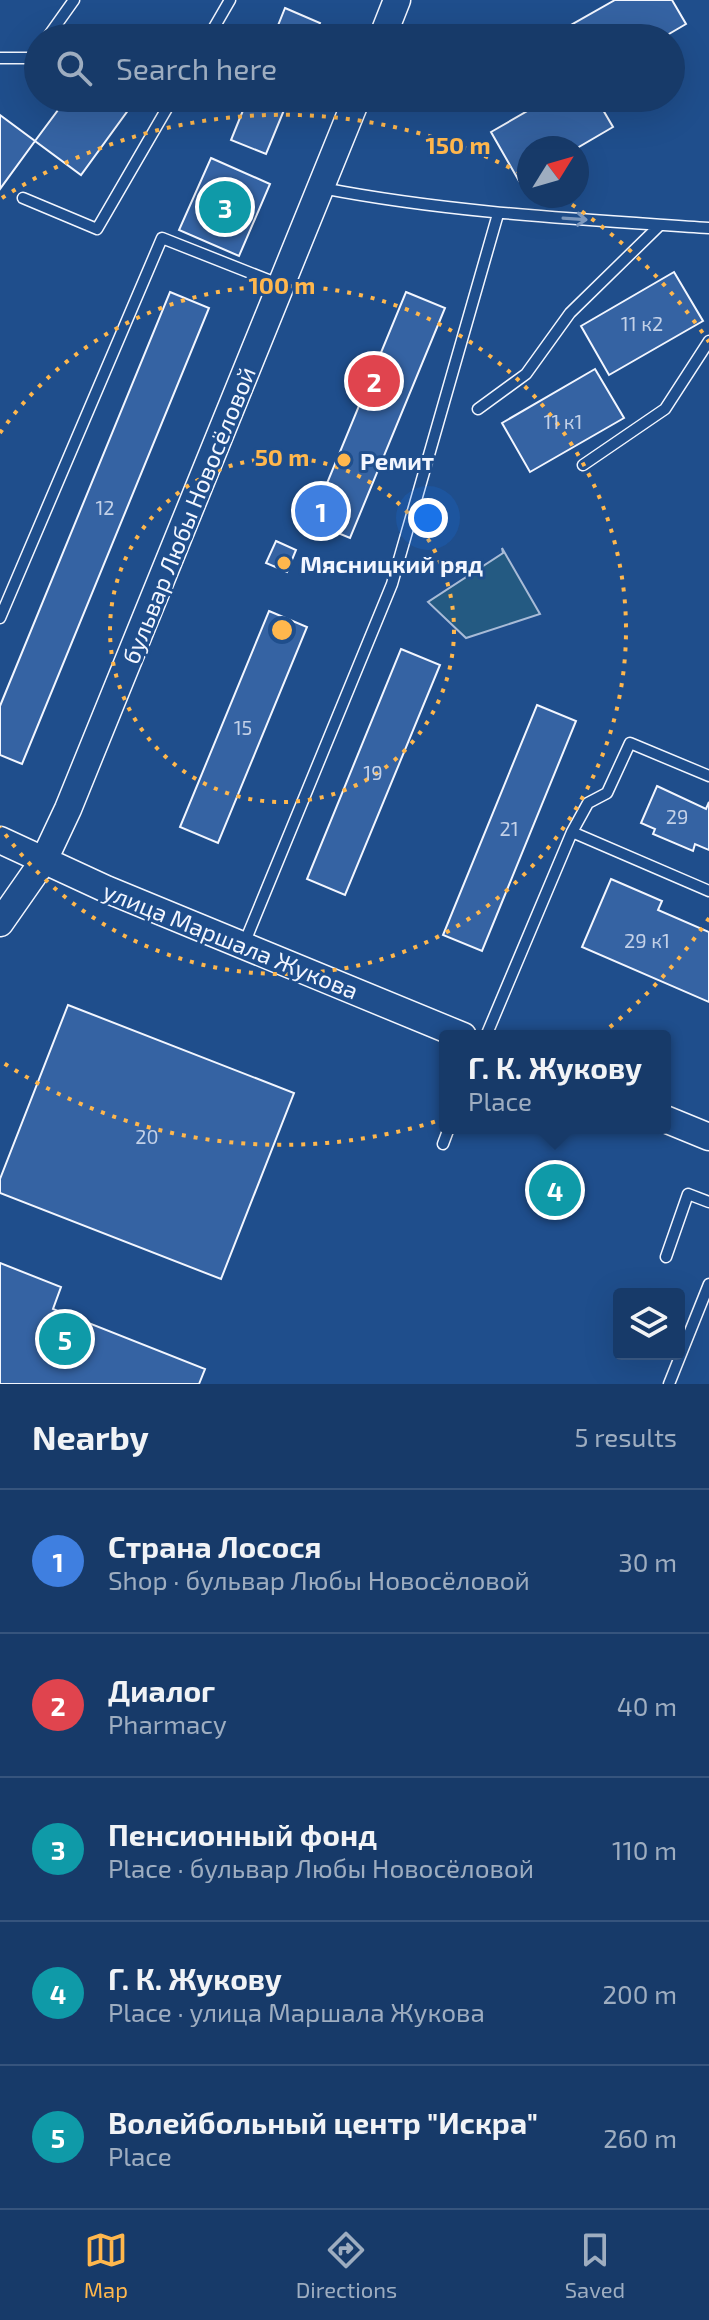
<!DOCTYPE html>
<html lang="en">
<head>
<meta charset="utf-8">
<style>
  body { margin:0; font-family:"Exo 2",sans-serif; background:#244571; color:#f1f3f6 }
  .controls { position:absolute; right:24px; bottom:24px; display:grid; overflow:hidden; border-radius:8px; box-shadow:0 8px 32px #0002 }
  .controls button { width:72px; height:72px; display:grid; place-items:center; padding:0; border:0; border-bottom:2px solid #36547d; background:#173a69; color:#f1f3f6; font:40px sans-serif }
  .compass { position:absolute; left:517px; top:136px; width:72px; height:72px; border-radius:50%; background:#173a69; box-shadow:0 8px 32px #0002; rotate:53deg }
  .you { position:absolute; left:428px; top:518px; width:28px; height:28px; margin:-20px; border:6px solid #fff; border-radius:50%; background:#1a73e8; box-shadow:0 0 0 12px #1a73e833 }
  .badge { display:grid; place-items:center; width:52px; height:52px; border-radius:50%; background:#ffb74d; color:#fff; font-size:26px; font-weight:700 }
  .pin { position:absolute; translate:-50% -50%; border:4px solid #fff; box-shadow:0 2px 8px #0006 }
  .popup { position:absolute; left:439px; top:1030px; width:232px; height:104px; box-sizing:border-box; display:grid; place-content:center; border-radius:8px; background:#173a69; filter:drop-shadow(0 2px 6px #0005); font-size:26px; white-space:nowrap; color:#9eadc0 }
  .popup b { font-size:30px; color:#f1f3f6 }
  .popup::after { content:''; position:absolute; left:50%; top:100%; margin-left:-16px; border:16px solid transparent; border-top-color:#173a69 }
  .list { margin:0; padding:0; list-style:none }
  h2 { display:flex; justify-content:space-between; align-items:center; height:104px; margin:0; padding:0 32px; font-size:34px }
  h2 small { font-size:26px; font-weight:400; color:#9eadc0 }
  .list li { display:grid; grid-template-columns:52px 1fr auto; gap:24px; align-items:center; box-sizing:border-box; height:144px; padding:0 32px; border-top:2px solid #36547d }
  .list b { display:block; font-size:30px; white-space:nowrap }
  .list p { margin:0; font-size:26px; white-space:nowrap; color:#9eadc0 }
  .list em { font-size:26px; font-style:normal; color:#9eadc0 }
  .icon { flex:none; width:44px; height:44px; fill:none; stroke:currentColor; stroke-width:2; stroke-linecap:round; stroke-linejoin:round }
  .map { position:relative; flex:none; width:709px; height:1384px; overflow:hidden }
  .search { position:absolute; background:#173a69; box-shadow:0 8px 32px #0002; left:24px; right:24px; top:24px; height:88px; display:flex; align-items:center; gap:20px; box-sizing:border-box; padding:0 28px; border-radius:44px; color:#9eadc0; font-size:30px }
  .sheet { height:824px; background:#173a69 }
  nav { display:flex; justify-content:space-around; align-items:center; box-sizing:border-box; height:112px; border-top:2px solid #36547d; background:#173a69; font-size:22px; color:#9eadc0 }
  nav a { display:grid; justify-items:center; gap:4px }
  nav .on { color:#ffb74d }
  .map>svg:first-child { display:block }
  .green { fill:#245a82; stroke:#a8bbd7; stroke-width:2 }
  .building { fill:#3563a3; stroke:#f2f6ff; stroke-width:2 }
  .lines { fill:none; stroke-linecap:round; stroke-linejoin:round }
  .service-casing { stroke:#f2f6ff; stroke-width:13 }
  .tertiary-casing { stroke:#f2f6ff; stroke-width:29 }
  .service { stroke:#1f4e8c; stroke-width:10 }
  .tertiary { stroke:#1f4e8c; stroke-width:26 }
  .oneway { stroke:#7e9ac0 }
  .ring { fill:none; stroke:#ffb74d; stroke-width:4; stroke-dasharray:4 8 }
  .poi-dot { fill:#ffb74d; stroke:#1f4e8c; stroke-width:3 }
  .labels { text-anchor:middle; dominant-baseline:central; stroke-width:6; stroke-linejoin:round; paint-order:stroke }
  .number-label { font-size:20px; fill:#c3d1e8 }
  .poi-label { font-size:24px; font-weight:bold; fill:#f2f6ff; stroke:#1f4e8c; text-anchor:start }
  .street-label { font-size:24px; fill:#f2f6ff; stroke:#1f4e8c }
  .centre { fill:#ffb74d; stroke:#1f4e8c; stroke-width:4 }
  .ring-label { font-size:24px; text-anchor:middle; font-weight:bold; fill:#ffb74d; stroke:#1f4e8c; stroke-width:6; stroke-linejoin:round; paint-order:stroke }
</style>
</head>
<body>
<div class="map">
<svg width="709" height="1384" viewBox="0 0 709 1384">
  <rect width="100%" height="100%" fill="#1f4e8c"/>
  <path class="green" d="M502,548L540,614L466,638L428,602L503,553Z"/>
  <path class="building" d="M615,0H672L686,24L662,38H569L564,29Z
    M285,8L320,23L314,38H273Z
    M67,98H137L81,175L35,141Z
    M248,98H289L266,154L231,140Z
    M550,98H596L613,127L577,148H529V176L519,181L491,132Z
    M0,115L35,141L0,189Z
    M211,158L270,184L239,256L179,230Z
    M674,272L703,321L609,375L581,326Z
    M170,292L209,308L22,764L0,755V706Z
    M406,292L445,308L350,538L311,522Z
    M595,369L624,418L530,472L502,423Z
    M276,541L296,550L287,572L266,563Z
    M269,611L307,627L218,843L180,827Z
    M401,649L440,665L345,895L307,879Z
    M537,705L576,721L482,951L443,935Z
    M657,786L706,809L709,802V850L695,844L693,851L653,834L655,829L641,823Z
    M611,879L662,901L658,910L709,932V1002L582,947Z
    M68,1005L294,1093L221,1279L0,1193V1179Z
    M0,1263L61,1287L53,1309L205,1369L199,1384H0Z"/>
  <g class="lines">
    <g class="service-casing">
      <path id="service" d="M47,38L74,0
        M208,38L230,0
        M0,58H33L38,50
        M322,188C451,213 578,219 709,228
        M23,198L97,229L173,98
        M478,409L526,374L570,313L660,225
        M583,465L665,409L709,341
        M0,618L162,238L281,285
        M572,832L709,891
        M244,944L392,584L498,214
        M486,1036L572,832L588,803L607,793L630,743L709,776
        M443,1144L449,1128
        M666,1257L688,1194L709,1202
        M669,1384L709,1284"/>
    </g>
    <g class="tertiary-casing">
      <path id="tertiary" d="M382,38L397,0
        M0,840L106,889L463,1036
        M0,923L44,860L68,809L357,98
        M665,1119L709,1137"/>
    </g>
    <use href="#service" class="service"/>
    <use href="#tertiary" class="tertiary"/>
  </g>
  <defs><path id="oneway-shaft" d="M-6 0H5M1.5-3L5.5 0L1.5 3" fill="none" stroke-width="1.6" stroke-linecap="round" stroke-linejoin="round" transform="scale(2)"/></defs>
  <use class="oneway" href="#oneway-shaft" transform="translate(575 219) rotate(4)"/>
  <g class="ring">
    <circle cx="282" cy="630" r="172"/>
    <path d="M0 433A344 344 0 1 1 0 827"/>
    <path d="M709 918A515 515 0 0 1 2 1062M2 198A515 515 0 0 1 528 177M562 198A515 515 0 0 1 709 342"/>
  </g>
  <g class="poi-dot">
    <circle cx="344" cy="460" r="8"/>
    <circle cx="284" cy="563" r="8"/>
  </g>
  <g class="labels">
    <g class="number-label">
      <text x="642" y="323">11 к2</text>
      <text x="563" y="421">11 к1</text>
      <text x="105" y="507">12</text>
      <text x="243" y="727">15</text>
      <text x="373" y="772">19</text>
      <text x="677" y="816">29</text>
      <text x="509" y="828">21</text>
      <text x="647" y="940">29 к1</text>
      <text x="147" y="1136">20</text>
    </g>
    <g class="poi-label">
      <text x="360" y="460">Ремит</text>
      <text x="300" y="563">Мясницкий ряд</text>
    </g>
    <g class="street-label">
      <text transform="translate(188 515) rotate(-68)">бульвар Любы Новосёловой</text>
      <text transform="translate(231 940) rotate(22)">улица Маршала Жукова</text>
    </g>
  </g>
  <circle cx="282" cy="630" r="12" class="centre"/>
  <g class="ring-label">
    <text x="458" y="154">150 m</text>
    <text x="282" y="294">100 m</text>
    <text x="282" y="466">50 m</text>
  </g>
</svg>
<div class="controls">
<button><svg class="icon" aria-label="layers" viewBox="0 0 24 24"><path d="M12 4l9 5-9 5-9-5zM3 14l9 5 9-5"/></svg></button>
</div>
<svg class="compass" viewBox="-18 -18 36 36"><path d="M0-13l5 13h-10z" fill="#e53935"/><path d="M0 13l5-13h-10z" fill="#9eadc0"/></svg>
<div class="you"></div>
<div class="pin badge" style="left:321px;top:511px;background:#3f7fe0">1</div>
<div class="pin badge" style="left:374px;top:381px;background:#e0444e">2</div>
<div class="pin badge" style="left:225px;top:207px;background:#0f9aa8">3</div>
<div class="pin badge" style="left:555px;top:1190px;background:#0f9aa8">4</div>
<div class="popup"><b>Г. К. Жукову</b>Place</div>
<div class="pin badge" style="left:65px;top:1339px;background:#0f9aa8">5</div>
<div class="search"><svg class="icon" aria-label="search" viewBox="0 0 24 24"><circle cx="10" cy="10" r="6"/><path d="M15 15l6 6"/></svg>Search here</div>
</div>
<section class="sheet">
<h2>Nearby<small>5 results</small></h2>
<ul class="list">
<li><span class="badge" style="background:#3f7fe0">1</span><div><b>Страна Лосося</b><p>Shop · бульвар Любы Новосёловой</p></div><em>30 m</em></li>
<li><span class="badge" style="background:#e0444e">2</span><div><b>Диалог</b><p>Pharmacy</p></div><em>40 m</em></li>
<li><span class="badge" style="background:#0f9aa8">3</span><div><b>Пенсионный фонд</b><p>Place · бульвар Любы Новосёловой</p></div><em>110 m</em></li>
<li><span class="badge" style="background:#0f9aa8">4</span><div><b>Г. К. Жукову</b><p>Place · улица Маршала Жукова</p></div><em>200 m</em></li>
<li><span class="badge" style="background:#0f9aa8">5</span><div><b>Волейбольный центр &quot;Искра&quot;</b><p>Place</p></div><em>260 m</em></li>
</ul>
</section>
<nav>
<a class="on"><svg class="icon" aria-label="map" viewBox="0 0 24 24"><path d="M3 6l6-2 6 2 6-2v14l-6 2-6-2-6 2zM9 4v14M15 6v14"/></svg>Map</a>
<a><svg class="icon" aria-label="directions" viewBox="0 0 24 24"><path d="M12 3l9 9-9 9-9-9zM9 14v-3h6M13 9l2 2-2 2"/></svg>Directions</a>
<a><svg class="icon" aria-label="saved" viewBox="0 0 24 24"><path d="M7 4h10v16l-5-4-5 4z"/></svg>Saved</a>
</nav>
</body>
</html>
